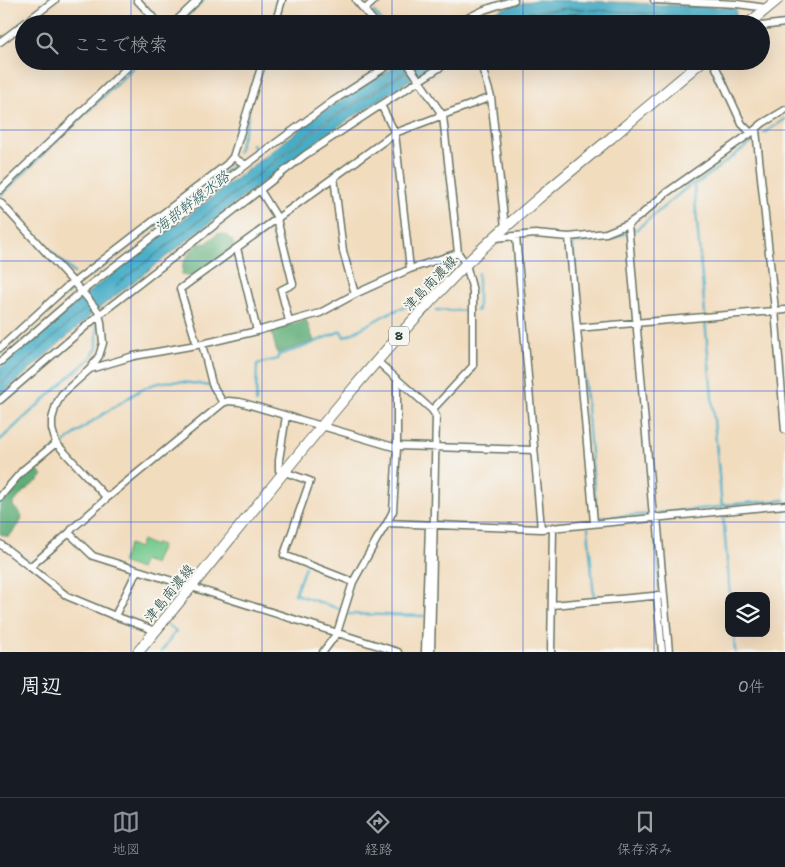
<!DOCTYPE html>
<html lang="ja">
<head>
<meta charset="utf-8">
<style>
  body { margin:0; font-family:"Shantell Sans","Klee One",sans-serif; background:#242831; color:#f1f3f6 }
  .controls { position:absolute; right:15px; bottom:15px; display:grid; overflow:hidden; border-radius:10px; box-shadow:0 5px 20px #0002 }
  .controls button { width:45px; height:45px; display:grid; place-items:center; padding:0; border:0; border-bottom:1px solid #363941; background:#171b24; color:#f1f3f6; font:25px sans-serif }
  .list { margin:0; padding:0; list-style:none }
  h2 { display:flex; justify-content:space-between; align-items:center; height:65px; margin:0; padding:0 20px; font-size:21px }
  h2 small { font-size:16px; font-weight:400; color:#9ea1a6 }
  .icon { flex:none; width:28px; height:28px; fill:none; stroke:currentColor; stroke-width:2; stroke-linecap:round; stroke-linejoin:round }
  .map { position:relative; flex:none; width:785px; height:652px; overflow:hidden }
  .search { position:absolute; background:#171b24; box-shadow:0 5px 20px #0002; left:15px; right:15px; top:15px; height:55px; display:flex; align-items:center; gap:12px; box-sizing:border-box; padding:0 18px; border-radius:28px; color:#9ea1a6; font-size:19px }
  .sheet { height:145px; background:#171b24 }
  nav { display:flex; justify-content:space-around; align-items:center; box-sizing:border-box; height:70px; border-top:1px solid #363941; background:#171b24; font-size:14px; color:#9ea1a6 }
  nav a { display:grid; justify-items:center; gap:2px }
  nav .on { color:#8c9099 }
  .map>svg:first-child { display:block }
  .green { fill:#74c98d; stroke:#4a8360 }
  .forest { fill:#5fad78; stroke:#3f7556 }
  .water { fill:#47adc6; stroke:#33757d }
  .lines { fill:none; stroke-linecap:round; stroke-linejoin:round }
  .stream { stroke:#47adc6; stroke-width:2.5 }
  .minor-casing { stroke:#697564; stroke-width:9 }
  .primary-casing { stroke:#697564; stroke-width:12 }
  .minor { stroke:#fff; stroke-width:6 }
  .primary { stroke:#fff; stroke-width:10 }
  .grid { fill:none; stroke:#1d4ed8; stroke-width:1; stroke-opacity:0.55 }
  .labels { text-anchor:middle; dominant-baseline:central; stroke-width:4; stroke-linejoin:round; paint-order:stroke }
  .shield { fill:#f6f6f2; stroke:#60746d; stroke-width:1 }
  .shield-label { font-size:12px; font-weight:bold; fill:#1f3d34 }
  .street-label { font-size:14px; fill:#1f3d34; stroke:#f6f6f2 }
  .water-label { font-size:15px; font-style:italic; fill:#2b5f60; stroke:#f6f6f2 }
</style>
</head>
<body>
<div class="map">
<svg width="785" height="652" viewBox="0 0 785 652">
  <rect width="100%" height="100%" fill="#f6f6f2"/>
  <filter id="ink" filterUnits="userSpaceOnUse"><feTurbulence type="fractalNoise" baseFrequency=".02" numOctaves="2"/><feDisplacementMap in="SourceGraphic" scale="10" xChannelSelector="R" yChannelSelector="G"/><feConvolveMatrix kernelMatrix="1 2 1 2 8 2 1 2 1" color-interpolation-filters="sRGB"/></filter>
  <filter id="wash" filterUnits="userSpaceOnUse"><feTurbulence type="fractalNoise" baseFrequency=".0096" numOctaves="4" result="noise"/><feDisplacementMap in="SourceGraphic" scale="20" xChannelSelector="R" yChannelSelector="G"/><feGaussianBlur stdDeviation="1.12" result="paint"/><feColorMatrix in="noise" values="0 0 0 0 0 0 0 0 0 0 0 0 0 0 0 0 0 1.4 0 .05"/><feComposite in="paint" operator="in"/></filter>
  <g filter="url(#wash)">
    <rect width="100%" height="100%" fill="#f2dcbe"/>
    <path class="green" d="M142,540L155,546L156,543L162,545L154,564L144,560L140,569L122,562L129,544L139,548Z"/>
    <path class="forest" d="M217,234C225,233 234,238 234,247L192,277L186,276L182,274L183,263L190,252L198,244L207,243Z
      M306,320L314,341L300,346L277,353L271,330Z
      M35,467L43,475L39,480L24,491L13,504V506L22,516L21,521L9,537L0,534V505L11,491Z"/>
    <path class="water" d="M536,0C602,0 670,6 736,8V15L726,16H683L567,8L527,12L499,19L487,24H465C488,13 511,5 536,0Z
      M567,9H582L683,17L737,16V22L730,24H671L583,17L565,18L533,21L517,24H490L527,13Z
      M404,61H422L323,123L115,286L324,124L424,61H439L325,135L284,166L98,309L0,396V385L84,310L0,384V368L12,356L85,295L320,114Z"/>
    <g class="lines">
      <path class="stream" d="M364,0L366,2
        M374,12L384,24
        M179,24L204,0
        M448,24L456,19
        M764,133L785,119
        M252,144L255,149
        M238,152L249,115
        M694,187L705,314
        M1,195L140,61
        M630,230L637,229L690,185L698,183L753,141
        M46,246L74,273
        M90,276L233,166L234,163
        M436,310L470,311
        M476,311V310H478V273
        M705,320L722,508
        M580,325L573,244L575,243L612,239L626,233
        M580,331L597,518L651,514
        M0,353L69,292
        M256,402L257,364L278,359V355L301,348L341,331L344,337L351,334L387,314L411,304L414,308
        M438,410L473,372L475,367
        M0,440L71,375L90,359L97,348V323
        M62,445C81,428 101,415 122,402C134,394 148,384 163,382C178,380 194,383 209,386
        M12,488L36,465L55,449
        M0,503L8,492
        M722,505L785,500
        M658,513L719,507
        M723,514L730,596
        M654,522L660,592
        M588,528L594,598
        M0,540L29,562
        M36,567L44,574
        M305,567L295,594L340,609
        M661,599L665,652
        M348,614L424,616
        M734,633L735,652
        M161,652L176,631L168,625"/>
    </g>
  </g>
  <g filter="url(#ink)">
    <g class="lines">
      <g class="minor-casing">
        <path id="minor" d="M137,0L159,24
          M356,0L376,24
          M654,0L737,4L767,8
          M364,10L375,0
          M173,24L198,0
          M275,24L282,0
          M455,24L484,10L514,0
          M533,24L576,21L613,24
          M761,26L785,23
          M0,42L55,0
          M406,61L443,116L458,253
          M480,61L491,97L505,227
          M713,61L742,124L751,133L763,123L785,110
          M381,105L395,133L410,269
          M756,130L775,310L785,430
          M246,165L233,157L263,61
          M334,177L343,251L355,294
          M0,190L134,61
          M260,190L278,219
          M0,202L84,294L98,311L101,322L103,343L99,356L90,369L62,394L56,405L52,419V429L56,443L107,498
          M277,219L293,284L281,290L289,321
          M628,224L653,517
          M516,236L541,529
          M569,237L594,523
          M495,238L535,234L569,237L606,233L628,224L641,215L666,193L751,133
          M237,248L257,331
          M73,283L227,164L233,157
          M577,328L785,310
          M202,344L212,384L223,403
          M197,345L180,289L395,133L491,97
          M0,348L72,282
          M0,362L81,292L246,165L333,101L395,61
          M90,369L134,356L202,344L257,331L320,313L355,294L410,269L458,253L466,264L473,291V366L432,410L397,379
          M0,400L99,315L305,155L381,105L450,61
          M286,416L279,460V470L310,481L284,555L353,582
          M397,446L534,450
          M397,448L240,402L228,401L223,403L107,498L73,528L69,533L93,556L398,652
          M0,497L23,470L56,443
          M657,517L669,652
          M387,523L541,529L785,505
          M0,544L30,567L69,533
          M30,567L67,596L115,616L148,628L155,632
          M657,595L662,652
          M552,605L664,595
          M115,616L137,571
          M323,652L337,633L353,582L377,539L387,523L393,511L397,448V379L377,361
          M425,652L429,525
          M431,652L436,416L432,410
          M551,652L553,527"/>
      </g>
      <g class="primary-casing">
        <path id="primary" d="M748,24L777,0
          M138,652C246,522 347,386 465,265C511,220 561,179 611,138C641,112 672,87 702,61"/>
      </g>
      <use href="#minor" class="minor"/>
      <use href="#primary" class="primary"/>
    </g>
  </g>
  <path class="grid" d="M131,0V24M262,0V24M392,0V24M523,0V24M654,0V24M131,61V652M262,61V652M392,61V652M523,61V652M654,61V652M0,130H785M0,261H785M0,391H785M0,522H785"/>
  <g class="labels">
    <rect class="shield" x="389" y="326.5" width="20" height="19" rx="4"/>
    <g class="shield-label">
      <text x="399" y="336">8</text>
    </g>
    <g class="street-label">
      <text transform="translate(430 283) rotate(-46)">津島南濃線</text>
      <text transform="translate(169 593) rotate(-51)">津島南濃線</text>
    </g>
    <g class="water-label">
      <text transform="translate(192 202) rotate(-38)">海部幹線水路</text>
    </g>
  </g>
</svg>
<div class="controls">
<button><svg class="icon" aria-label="layers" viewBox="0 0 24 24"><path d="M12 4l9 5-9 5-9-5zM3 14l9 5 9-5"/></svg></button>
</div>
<div class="search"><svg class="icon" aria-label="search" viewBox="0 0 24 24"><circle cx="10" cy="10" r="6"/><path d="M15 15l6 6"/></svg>ここで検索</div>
</div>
<section class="sheet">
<h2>周辺<small>0件</small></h2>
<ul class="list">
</ul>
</section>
<nav>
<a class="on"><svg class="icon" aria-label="map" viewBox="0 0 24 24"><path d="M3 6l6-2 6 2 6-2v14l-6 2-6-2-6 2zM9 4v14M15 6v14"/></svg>地図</a>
<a><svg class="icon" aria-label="directions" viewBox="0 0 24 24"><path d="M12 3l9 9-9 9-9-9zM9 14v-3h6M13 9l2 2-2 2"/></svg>経路</a>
<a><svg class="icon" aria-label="saved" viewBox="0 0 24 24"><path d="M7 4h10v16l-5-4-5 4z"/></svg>保存済み</a>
</nav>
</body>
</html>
